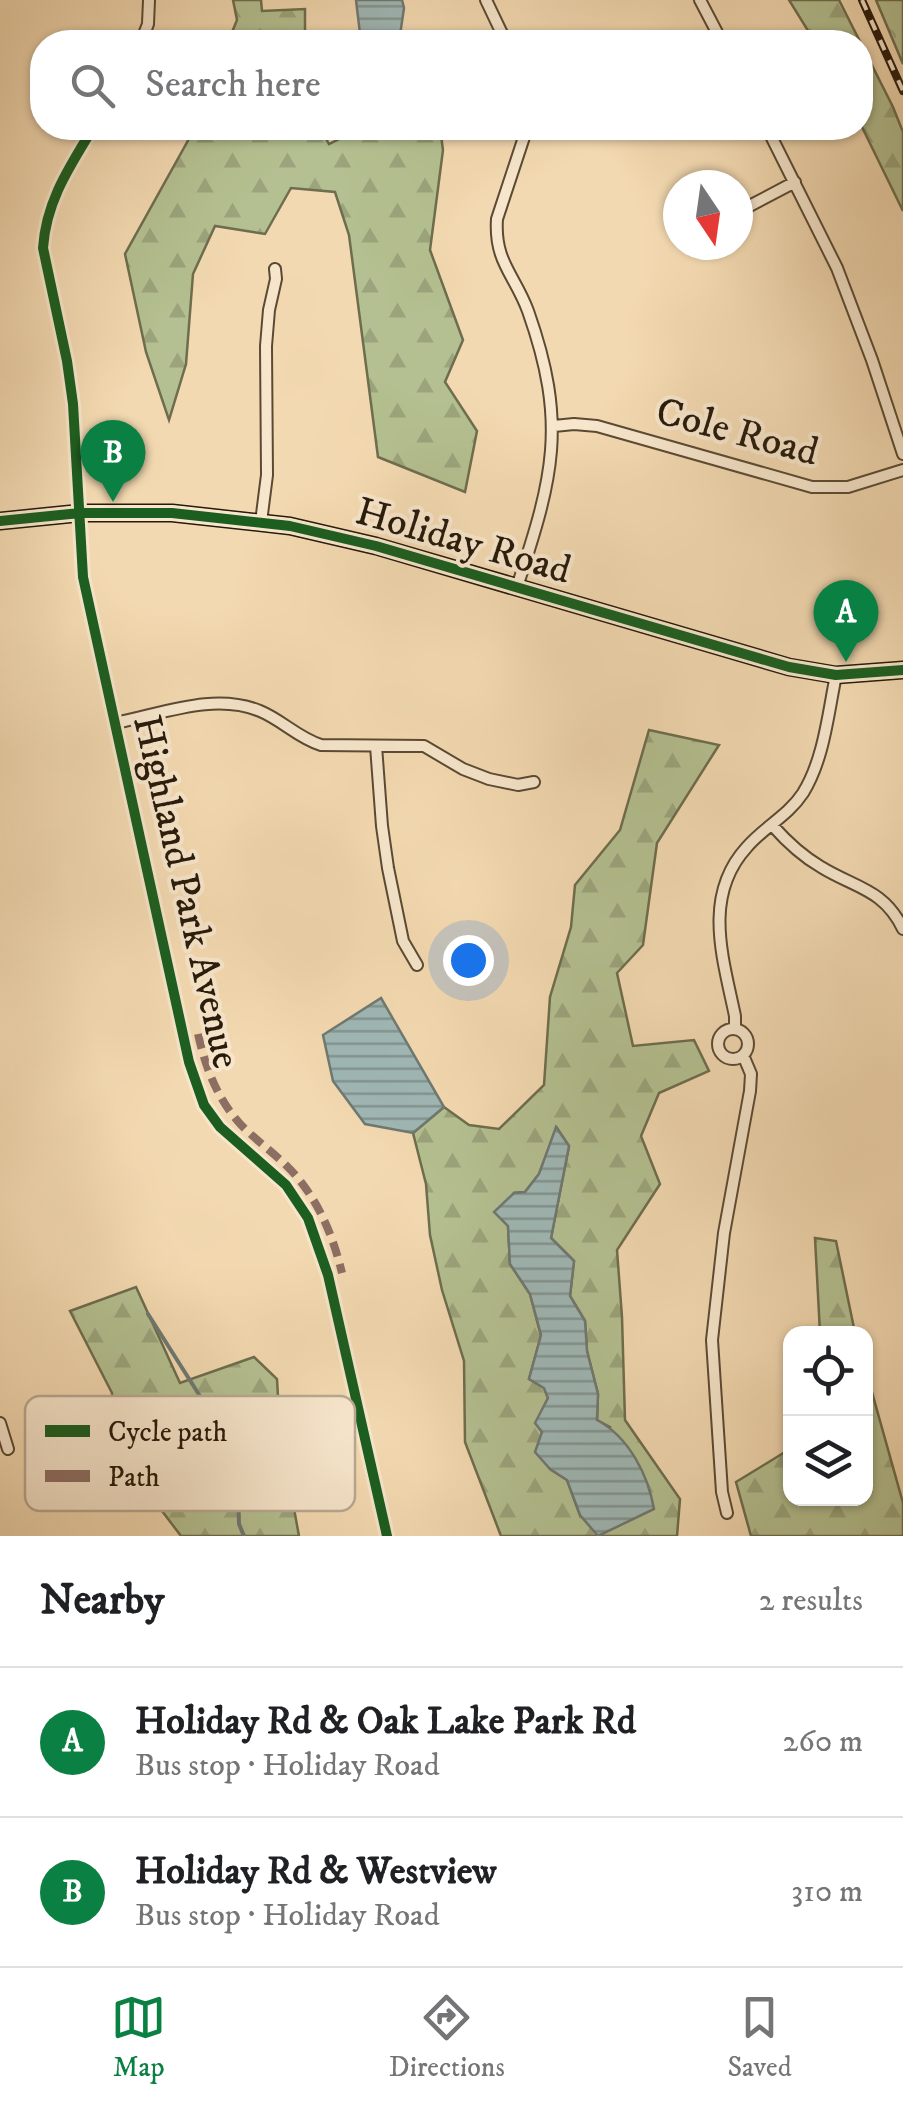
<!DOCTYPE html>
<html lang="en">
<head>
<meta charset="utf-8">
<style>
  body { margin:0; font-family:"IM FELL DW Pica",serif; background:#f6f6f6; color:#202124 }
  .controls { position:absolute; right:30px; bottom:30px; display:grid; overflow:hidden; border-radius:20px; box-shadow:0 2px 8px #0004 }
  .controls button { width:90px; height:90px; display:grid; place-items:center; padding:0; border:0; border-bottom:2px solid #e0e0e0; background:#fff; color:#202124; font:50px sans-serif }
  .compass { position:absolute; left:663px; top:170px; width:90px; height:90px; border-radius:50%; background:#fff; box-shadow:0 2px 8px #0004; rotate:167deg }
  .you { position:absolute; left:468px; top:960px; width:35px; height:35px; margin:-25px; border:8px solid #fff; border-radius:50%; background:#1a73e8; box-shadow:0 0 0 15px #1a73e833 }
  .badge { display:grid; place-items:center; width:65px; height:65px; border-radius:50%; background:#0b8043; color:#fff; font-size:32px; font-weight:700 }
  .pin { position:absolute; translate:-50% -82px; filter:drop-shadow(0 2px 5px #0008) }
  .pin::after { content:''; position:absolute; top:52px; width:35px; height:30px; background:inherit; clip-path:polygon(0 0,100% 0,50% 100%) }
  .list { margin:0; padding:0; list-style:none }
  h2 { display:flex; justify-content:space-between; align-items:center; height:130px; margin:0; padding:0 40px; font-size:42px }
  h2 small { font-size:32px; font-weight:400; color:#757577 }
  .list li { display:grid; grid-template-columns:65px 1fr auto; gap:30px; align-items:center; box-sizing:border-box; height:150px; padding:0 40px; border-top:2px solid #e0e0e0 }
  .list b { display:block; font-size:38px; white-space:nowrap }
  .list p { margin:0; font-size:32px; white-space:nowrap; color:#757577 }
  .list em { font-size:32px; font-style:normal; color:#757577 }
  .icon { flex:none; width:55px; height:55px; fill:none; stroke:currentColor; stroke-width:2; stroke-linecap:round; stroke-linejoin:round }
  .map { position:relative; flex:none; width:903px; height:1536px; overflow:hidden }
  .search { position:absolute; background:#fff; box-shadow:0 2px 8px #0004; left:30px; right:30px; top:30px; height:110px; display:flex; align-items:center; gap:25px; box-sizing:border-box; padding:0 35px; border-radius:40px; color:#757577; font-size:38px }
  .sheet { height:430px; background:#fff }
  nav { display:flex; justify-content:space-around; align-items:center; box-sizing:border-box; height:140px; border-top:2px solid #e0e0e0; background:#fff; font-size:28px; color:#757577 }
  nav a { display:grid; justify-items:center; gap:5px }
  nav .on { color:#0b8043 }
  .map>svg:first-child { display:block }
  .forest { fill:url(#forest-firs); stroke:#6e6d4e; stroke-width:2.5; fill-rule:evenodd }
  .park { fill:url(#park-crowns); stroke:#6e6d4e; stroke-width:2.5 }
  .water { fill:url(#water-rules); stroke:#6f7972; stroke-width:2.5 }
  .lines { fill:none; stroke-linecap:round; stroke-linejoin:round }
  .stream { stroke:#6f7972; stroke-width:4 }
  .street-casing { stroke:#5a4a34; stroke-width:14 }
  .secondary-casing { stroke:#271a0b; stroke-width:19 }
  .street { stroke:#f7e6cc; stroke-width:10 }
  .secondary { stroke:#f7e6cc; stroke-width:15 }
  .rail-casing { stroke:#271a0b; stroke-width:8 }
  .rail { stroke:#f7e6cc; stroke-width:4; stroke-dasharray:11; stroke-linecap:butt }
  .quiet { stroke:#8d6e63; stroke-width:8; stroke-dasharray:15 8; stroke-linecap:butt }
  .cycleway-casing { stroke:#f7e6cc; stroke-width:16 }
  .cycleway { stroke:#1b5e20; stroke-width:10 }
  .labels { text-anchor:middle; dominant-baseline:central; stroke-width:8; stroke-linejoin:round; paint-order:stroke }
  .street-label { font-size:40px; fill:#271a0b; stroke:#f7e6cc }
  .key { fill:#f7e6cc; stroke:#b9a992; stroke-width:2.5 }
  .key-label { font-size:28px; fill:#271a0b }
</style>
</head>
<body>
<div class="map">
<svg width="903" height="1536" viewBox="0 0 903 1536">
  <defs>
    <pattern id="forest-firs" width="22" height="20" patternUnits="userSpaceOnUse" patternTransform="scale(2.5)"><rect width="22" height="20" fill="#b4c091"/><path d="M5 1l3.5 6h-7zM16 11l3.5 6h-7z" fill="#9ba47c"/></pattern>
    <pattern id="park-crowns" width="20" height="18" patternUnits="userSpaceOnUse" patternTransform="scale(2.5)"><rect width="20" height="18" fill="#b4c091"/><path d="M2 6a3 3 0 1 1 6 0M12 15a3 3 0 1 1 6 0" fill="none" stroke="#9ba47c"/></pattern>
    <pattern id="water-rules" width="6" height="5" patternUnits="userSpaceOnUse" patternTransform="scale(2.5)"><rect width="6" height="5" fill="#9fb8b6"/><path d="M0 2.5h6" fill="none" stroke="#829592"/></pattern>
  </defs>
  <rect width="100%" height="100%" fill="#f3d9b1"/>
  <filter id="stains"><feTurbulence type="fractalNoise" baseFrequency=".002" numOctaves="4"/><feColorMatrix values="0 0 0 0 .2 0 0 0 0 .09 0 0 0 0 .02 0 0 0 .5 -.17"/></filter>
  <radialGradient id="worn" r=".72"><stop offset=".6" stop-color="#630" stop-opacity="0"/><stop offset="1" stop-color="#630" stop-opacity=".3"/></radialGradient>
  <path class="forest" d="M233,0H261L262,11L305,9V42H228L237,20Z
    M789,0H839L893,107L903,132V211L861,125L860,42H815Z
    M195,128H320L329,144L361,128H440L443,150L430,250L463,340L445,382L477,431L465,492L378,457L349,235L335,192L291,188L265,234L215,226L193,274L186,364L169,420L146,352L125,254Z
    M649,730L719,745L657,843L643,945L617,973L633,1046L694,1040L709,1071L659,1093L641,1136L660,1184L617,1250L622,1317L625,1420L680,1499L677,1536H501L465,1442L464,1361L442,1290L430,1235L426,1184L413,1133L444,1107L469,1125L499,1129L544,1085L550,997L571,927L575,885L620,830ZM557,1128L569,1146L551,1238L574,1261L570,1296L585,1321L587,1351L598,1394L597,1420L610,1427L580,1515L567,1480L550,1469L542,1432L536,1423L548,1398L544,1388L529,1379L541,1336L530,1294L510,1264L508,1226L514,1193L525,1192L539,1174Z
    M815,1238L836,1241L855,1333H820Z
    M136,1287L180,1383L254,1357L277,1379L280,1432L299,1536H181L159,1507L120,1502L112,1393L70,1311Z
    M866,1371L903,1503V1536H751L736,1482L790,1449V1498H866Z"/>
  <path class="park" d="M876,0H903V64Z"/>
  <path class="water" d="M356,0H402L404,8L399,42H361Z
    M381,998L444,1107L413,1133L365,1124L333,1081L323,1035Z
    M556,1127L569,1146L551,1238L574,1261L570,1296L585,1321L587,1351L598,1394L597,1420C629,1437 648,1475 654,1509L598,1536L580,1515L567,1480L550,1469L535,1452L542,1432L535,1423L548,1398L544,1388L529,1379L541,1335L530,1294L510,1264L508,1226L494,1212L514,1193L525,1192L539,1174Z"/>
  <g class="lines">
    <path class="stream" d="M148,1314L217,1423L210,1449L238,1489L239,1524L244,1536"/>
    <g class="street-casing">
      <path id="street" d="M486,0L506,42
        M700,0L722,42
        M141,42L148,24L149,0
        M93,128C70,166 46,201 43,248L67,361L73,404L83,577L189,1062L204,1105L220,1127L286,1185L308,1218L328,1275L387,1536
        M767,128L837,268L872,360L903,454
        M738,212L795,182
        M554,426L574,424L597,426L812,487H848L903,470
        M261,522L267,475L266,346L269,310L276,279L275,269
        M517,587C553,478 568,424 528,311C515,275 494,262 497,219L527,128
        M115,723C162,714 214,692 260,711C282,720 298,738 321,745L424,746L463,769L489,779L518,785L534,782
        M376,746L382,826L388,868L403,941L417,965
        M772,825C787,842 802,856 821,867C855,888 884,889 903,929
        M718 1044a15 15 0 1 1 30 0a15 15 0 1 1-30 0Z
        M735,1029V1016C723,958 702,896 747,847C764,827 788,816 803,793C824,759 828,714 836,675
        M0,1423L8,1449
        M727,1513L722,1492L712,1340L724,1233L750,1091L751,1074L743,1055"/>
    </g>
    <g class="secondary-casing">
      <path id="secondary" d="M0,521L80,513H172L290,526L376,546L789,667L836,675L903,670"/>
    </g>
    <use href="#street" class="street"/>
    <use href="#secondary" class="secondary"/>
    <g class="rail-casing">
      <path id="rail" d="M862,0L903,91"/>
    </g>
    <use href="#rail" class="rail"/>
    <path class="quiet" d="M198,1034C206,1070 219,1103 245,1129C264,1147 285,1161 301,1182C322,1209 334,1240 342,1273"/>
    <g class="cycleway-casing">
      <path id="cycleway" d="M93,128C70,166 46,201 43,248L67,361L73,404L83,577L189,1062L204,1105L220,1127L286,1185L308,1218L328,1275L387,1536
        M0,521L80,513H172L290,526L376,546L789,667L836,675L903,670"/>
    </g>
    <use href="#cycleway" class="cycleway"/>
  </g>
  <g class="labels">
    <g class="street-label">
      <text transform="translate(737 433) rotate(15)">Cole Road</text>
      <text transform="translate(463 542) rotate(16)">Holiday Road</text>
      <text transform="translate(185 892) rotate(77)">Highland Park Avenue</text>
    </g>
  </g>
  <rect x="25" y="1396" width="330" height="115" rx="15" class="key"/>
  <rect x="45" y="1425" width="45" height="12" fill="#1b5e20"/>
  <rect x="45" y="1470" width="45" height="12" fill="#8d6e63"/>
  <g class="key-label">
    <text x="108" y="1441">Cycle path</text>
    <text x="108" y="1486">Path</text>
  </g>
  <rect width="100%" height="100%" filter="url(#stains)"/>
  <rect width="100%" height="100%" fill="url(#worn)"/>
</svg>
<div class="controls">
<button><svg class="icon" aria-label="locate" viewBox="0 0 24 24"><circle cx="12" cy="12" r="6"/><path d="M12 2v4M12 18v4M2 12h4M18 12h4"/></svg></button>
<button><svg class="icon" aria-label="layers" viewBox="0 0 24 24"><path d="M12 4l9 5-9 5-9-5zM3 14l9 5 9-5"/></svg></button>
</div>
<svg class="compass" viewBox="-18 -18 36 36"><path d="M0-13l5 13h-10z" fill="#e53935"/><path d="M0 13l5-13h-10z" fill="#757577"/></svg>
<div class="you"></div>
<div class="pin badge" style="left:846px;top:662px">A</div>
<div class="pin badge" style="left:113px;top:502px">B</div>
<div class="search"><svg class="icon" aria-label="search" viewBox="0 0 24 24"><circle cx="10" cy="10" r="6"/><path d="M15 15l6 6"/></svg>Search here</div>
</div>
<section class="sheet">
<h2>Nearby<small>2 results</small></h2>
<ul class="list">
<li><span class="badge">A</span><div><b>Holiday Rd &amp; Oak Lake Park Rd</b><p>Bus stop · Holiday Road</p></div><em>260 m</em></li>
<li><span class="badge">B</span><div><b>Holiday Rd &amp; Westview</b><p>Bus stop · Holiday Road</p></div><em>310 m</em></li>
</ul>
</section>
<nav>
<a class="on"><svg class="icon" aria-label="map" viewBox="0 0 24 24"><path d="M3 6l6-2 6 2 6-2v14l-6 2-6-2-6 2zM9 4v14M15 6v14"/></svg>Map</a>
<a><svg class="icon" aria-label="directions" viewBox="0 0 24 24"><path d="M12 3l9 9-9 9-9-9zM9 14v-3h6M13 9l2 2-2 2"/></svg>Directions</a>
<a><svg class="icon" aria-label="saved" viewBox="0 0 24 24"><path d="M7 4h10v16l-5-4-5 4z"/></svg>Saved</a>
</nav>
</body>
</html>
